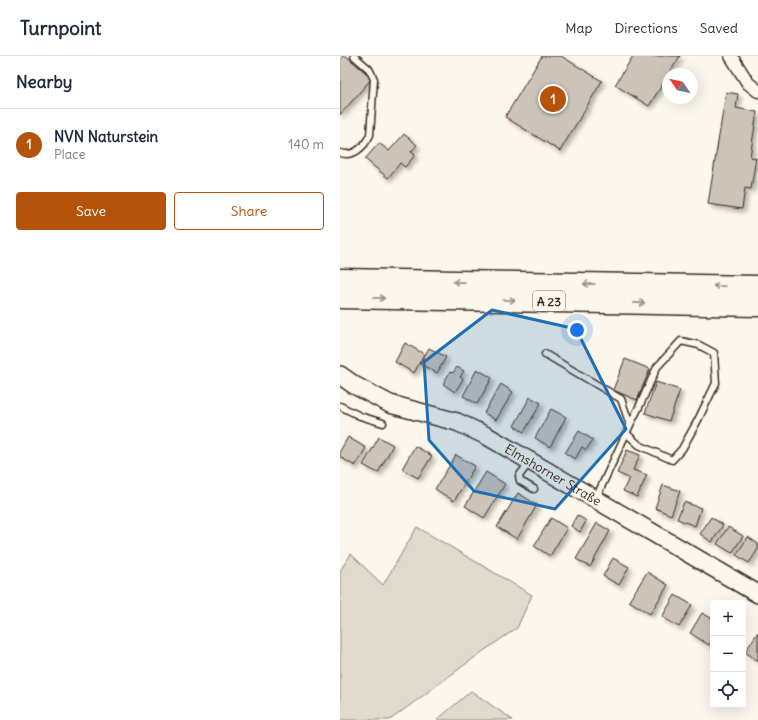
<!DOCTYPE html>
<html lang="en">
<head>
<meta charset="utf-8">
<style>
  body { margin:0; font-family:Delius,sans-serif; background:#f6f6f7; color:#1f2937 }
  .controls { position:absolute; right:12px; bottom:12px; display:grid; overflow:hidden; border-radius:4px; box-shadow:0 4px 16px #0002 }
  .controls button { width:36px; height:36px; display:grid; place-items:center; padding:0; border:0; border-bottom:1px solid #e0e1e3; background:#fff; color:#1f2937; font:20px sans-serif }
  .compass { position:absolute; left:322px; top:12px; width:36px; height:36px; border-radius:50%; background:#fff; box-shadow:0 4px 16px #0002; rotate:304deg }
  .you { position:absolute; left:237px; top:274px; width:14px; height:14px; margin:-10px; border:3px solid #fff; border-radius:50%; background:#1a73e8; box-shadow:0 0 0 6px #1a73e833 }
  .badge { display:grid; place-items:center; width:26px; height:26px; border-radius:50%; background:#b45309; color:#fff; font-size:13px; font-weight:700 }
  .pin { position:absolute; translate:-50% -50%; border:2px solid #fff; box-shadow:0 1px 4px #0006 }
  .list { margin:0; padding:0; list-style:none }
  h2 { display:flex; justify-content:space-between; align-items:center; height:52px; margin:0; padding:0 16px; font-size:17px }
  h2 small { font-size:13px; font-weight:400; color:#747a83 }
  .list li { display:grid; grid-template-columns:26px 1fr auto; gap:12px; align-items:center; box-sizing:border-box; height:72px; padding:0 16px; border-top:1px solid #e0e1e3 }
  .list b { display:block; font-size:15px; white-space:nowrap }
  .list p { margin:0; font-size:13px; white-space:nowrap; color:#747a83 }
  .list em { font-size:13px; font-style:normal; color:#747a83 }
  .actions { display:flex; gap:8px; padding:12px 16px }
  .actions a { flex:1; padding:9px 0; border:1px solid #b45309; border-radius:4px; text-align:center; font-size:14px; color:#b45309 }
  .actions .main { background:#b45309; color:#fff }
  .icon { flex:none; width:22px; height:22px; fill:none; stroke:currentColor; stroke-width:2; stroke-linecap:round; stroke-linejoin:round }
  .map { position:relative; flex:none; width:418px; height:664px; overflow:hidden }
  header { display:flex; align-items:center; gap:24px; box-sizing:border-box; height:56px; padding:0 20px; background:#fff; border-bottom:1px solid #e0e1e3 }
  header strong { font-size:19px }
  nav { display:flex; gap:22px; margin-inline-start:auto; font-size:14px }
  main { display:flex }
  aside { flex:1; background:#fff }
  .map>svg:first-child { display:block }
  .green { fill:#dfd9ce; stroke:#8d8276 }
  .building { fill:#ccc4b9; stroke:#3b2a1e; filter:url(#shadow) }
  .lines { fill:none; stroke-linecap:round; stroke-linejoin:round }
  .lane-casing { stroke:#3b2a1e; stroke-width:9 }
  .street-casing { stroke:#3b2a1e; stroke-width:15 }
  .secondary-casing { stroke:#3b2a1e; stroke-width:20 }
  .highway-casing { stroke:#3b2a1e; stroke-width:25 }
  .lane { stroke:#fbf7ec; stroke-width:6 }
  .street { stroke:#fbf7ec; stroke-width:12 }
  .secondary { stroke:#fbf7ec; stroke-width:17 }
  .highway { stroke:#fbf7ec; stroke-width:22 }
  .oneway { stroke:#9b9085 }
  .marked { fill:#1f6fb2; fill-opacity:0.2; stroke:#1f6fb2; stroke-width:3; stroke-linejoin:round }
  .labels { text-anchor:middle; dominant-baseline:central; stroke-width:3; stroke-linejoin:round; paint-order:stroke }
  .shield { fill:#fbf7ec; stroke:#75685c; stroke-width:1 }
  .shield-label { font-size:12px; font-weight:bold; fill:#3b2a1e }
  .street-label { font-size:13px; fill:#3b2a1e; stroke:#fbf7ec }
</style>
</head>
<body>
<header>
<strong>Turnpoint</strong>
<nav><a>Map</a><a>Directions</a><a>Saved</a></nav>
</header>
<main>
<aside>
<h2>Nearby<small></small></h2>
<ul class="list">
<li><span class="badge">1</span><div><b>NVN Naturstein</b><p>Place</p></div><em>140 m</em></li>
</ul>
<div class="actions"><a class="main">Save</a><a>Share</a></div>
</aside>
<div class="map">
<svg width="418" height="664" viewBox="0 0 418 664">
  <defs>
    <filter id="shadow"><feDropShadow dx="3.5" dy="3.5" stdDeviation="2" flood-color="#0004"/></filter>
  </defs>
  <rect width="100%" height="100%" fill="#fbf7ec"/>
  <filter id="ink" filterUnits="userSpaceOnUse"><feTurbulence type="fractalNoise" baseFrequency=".025" numOctaves="2"/><feDisplacementMap in="SourceGraphic" scale="8" xChannelSelector="R" yChannelSelector="G"/><feConvolveMatrix kernelMatrix="1 2 1 2 8 2 1 2 1" color-interpolation-filters="sRGB"/></filter>
  <g filter="url(#ink)">
    <path class="green" d="M77,471L192,539L177,572L142,596L50,664H0V515L11,498L43,529Z
      M131,635L173,664H97Z"/>
    <path class="building" d="M3,0H6L32,22L0,59V3Z
      M202,0H221L262,25L220,95L165,61Z
      M293,0H340L309,50L275,29Z
      M386,36L398,38L396,52L417,56L410,101L416,102L411,133L405,132L402,153L368,148Z
      M64,78L77,89L71,96L75,99L65,111L60,107L48,122L25,103L39,87L49,95Z
      M65,287L84,298L74,317L55,306Z
      M89,292L106,301L97,317L80,308Z
      M285,303L310,313L297,344L273,334Z
      M117,311L124,315L120,321L123,323L115,336L103,328L110,316L113,317Z
      M137,313L152,322L137,348L123,340Z
      M316,326L340,334L329,365L305,357Z
      M161,328L173,336L156,364L144,357Z
      M190,341L201,347L184,376L174,370Z
      M211,353L226,361L210,391L195,382Z
      M239,375L253,384L246,394L242,391L235,403L225,397Z
      M8,381L26,392L15,410L0,401V395Z
      M39,381L53,389L38,417L23,409Z
      M75,390L92,400L78,422L62,413Z
      M287,394L300,399L293,414L307,419L297,441L283,435L289,422L277,417Z
      M116,399L135,410L114,445L95,433Z
      M146,416L165,428L144,462L125,450Z
      M323,429L340,435L331,459L315,452Z
      M178,437L197,449L177,483L157,471Z
      M344,446L361,452L355,470L337,463Z
      M237,459L246,465L240,476L231,470Z
      M371,461L383,469L372,486L360,478Z
      M211,462L227,472L210,500L194,490Z
      M257,467L270,475L250,511L236,503Z
      M388,471L403,480L392,497L377,488Z
      M408,481L418,488V493L409,507L396,499Z
      M273,502L289,511L279,529L263,520Z
      M307,516L328,529L310,558L289,545Z
      M335,539L352,549L339,571L322,561Z
      M362,557L373,563V582L369,589L350,577Z
      M418,576V605L405,596Z"/>
    <g class="lines">
      <g class="lane-casing">
        <path id="lane" d="M0,97C14,101 24,91 30,79L34,23L29,13L14,0
          M205,298L281,343L290,369
          M0,350L20,360L43,367
          M189,407L179,420L180,425L194,433
          M256,442L290,369L300,349L317,311L341,285L359,289L374,297L376,327L358,364L342,393L332,404L299,389L286,377"/>
      </g>
      <g class="street-casing">
        <path id="street" d="M391,0L408,27L418,35"/>
      </g>
      <g class="secondary-casing">
        <g id="secondary">
          <path id="s1" d="M0,319L14,329L50,348L117,366L147,380L418,538"/>
        </g>
      </g>
      <g class="highway-casing">
        <path id="highway" d="M0,224L418,231
          M0,241L418,249"/>
      </g>
      <use href="#lane" class="lane"/>
      <use href="#street" class="street"/>
      <use href="#secondary" class="secondary"/>
      <use href="#highway" class="highway"/>
    </g>
    <defs><path id="oneway-shaft" d="M-6 0H5M1.5-3L5.5 0L1.5 3" fill="none" stroke-width="1.6" stroke-linecap="round" stroke-linejoin="round"/></defs>
    <g class="oneway">
      <use href="#oneway-shaft" transform="translate(119 226) rotate(-179)"/>
      <use href="#oneway-shaft" transform="translate(249 228) rotate(-179)"/>
      <use href="#oneway-shaft" transform="translate(379 230) rotate(-179)"/>
      <use href="#oneway-shaft" transform="translate(39 242) rotate(1)"/>
      <use href="#oneway-shaft" transform="translate(169 244) rotate(1)"/>
      <use href="#oneway-shaft" transform="translate(299 247) rotate(1)"/>
    </g>
  </g>
  <path class="marked" d="M152,254L236,273L286,373L215,453L134,435L89,384L84,306Z"/>
  <g class="labels">
    <rect class="shield" x="193" y="235" width="32" height="20" rx="3"/>
    <g class="shield-label">
      <text x="209" y="245">A 23</text>
    </g>
    <g class="street-label">
      <text stroke="none"><textPath href="#s1" startOffset="237">Elmshorner Straße</textPath></text>
    </g>
  </g>
</svg>
<div class="controls">
<button>+</button>
<button>−</button>
<button><svg class="icon" aria-label="locate" viewBox="0 0 24 24"><circle cx="12" cy="12" r="6"/><path d="M12 2v4M12 18v4M2 12h4M18 12h4"/></svg></button>
</div>
<svg class="compass" viewBox="-18 -18 36 36"><path d="M0-13l5 13h-10z" fill="#e53935"/><path d="M0 13l5-13h-10z" fill="#747a83"/></svg>
<div class="you"></div>
<div class="pin badge" style="left:213px;top:43px">1</div>
</div>
</main>
</body>
</html>
